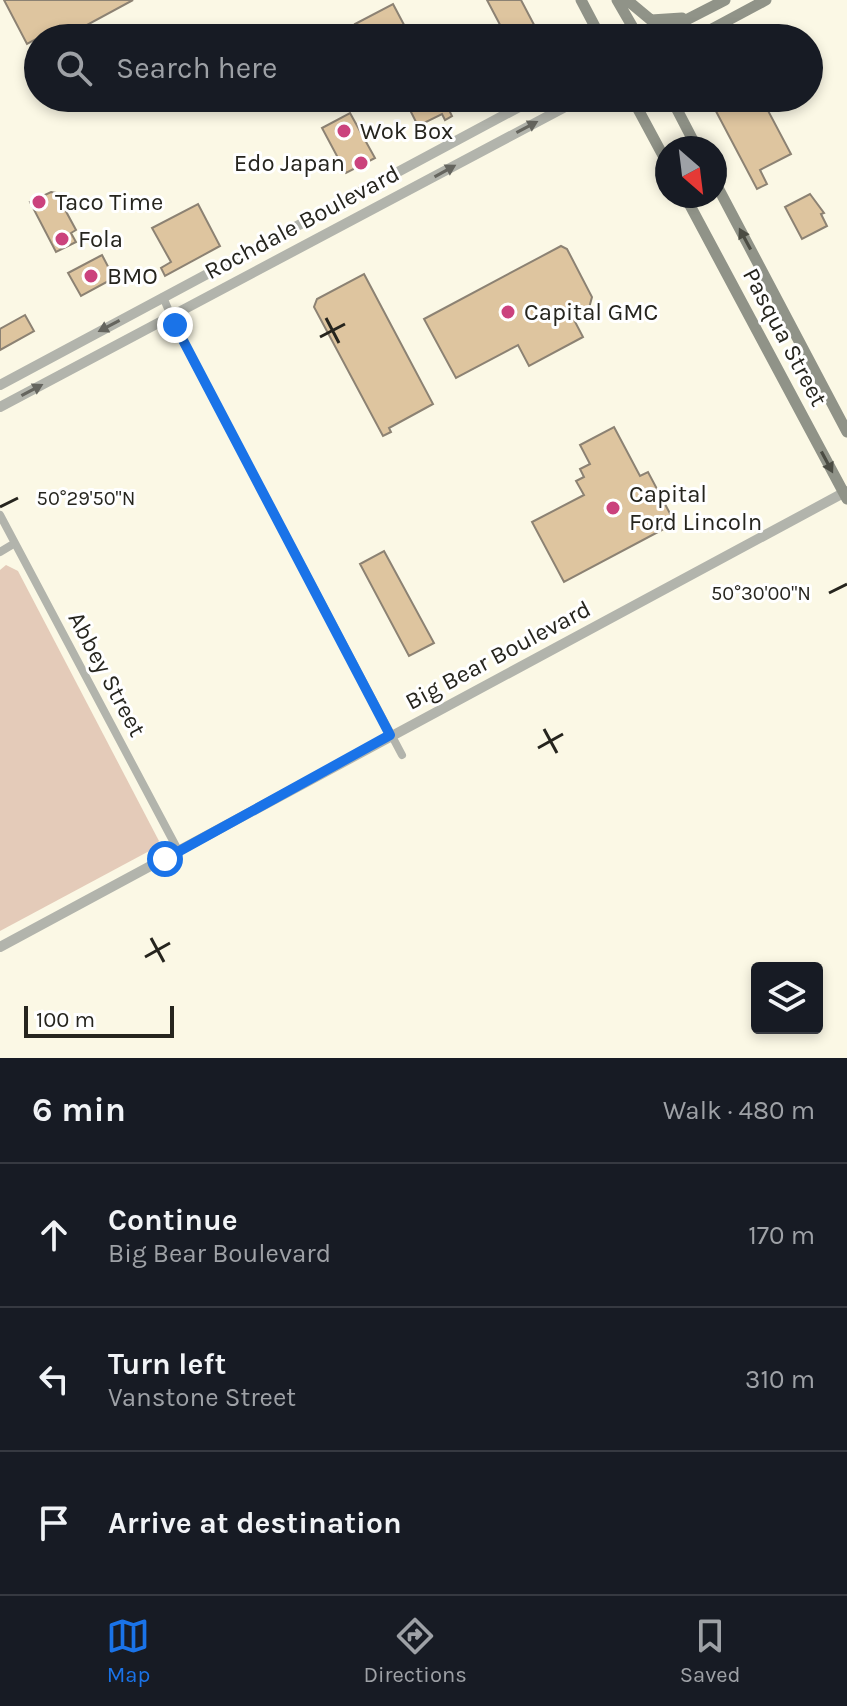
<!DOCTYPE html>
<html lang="en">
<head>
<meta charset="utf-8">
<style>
  body { margin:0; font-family:Karla,sans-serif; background:#242831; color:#f1f3f6 }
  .controls { position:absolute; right:24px; bottom:24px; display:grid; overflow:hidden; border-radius:8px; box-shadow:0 4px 12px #0003 }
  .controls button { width:72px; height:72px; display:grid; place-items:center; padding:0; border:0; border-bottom:2px solid #363941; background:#171b24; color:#f1f3f6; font:40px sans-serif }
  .compass { position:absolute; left:655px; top:136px; width:72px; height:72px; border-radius:50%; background:#171b24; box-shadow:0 4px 12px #0003; rotate:152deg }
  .scale { position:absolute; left:24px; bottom:20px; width:150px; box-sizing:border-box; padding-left:8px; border:4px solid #26251e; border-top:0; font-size:22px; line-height:28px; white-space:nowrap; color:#26251e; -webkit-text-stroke:6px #fff; paint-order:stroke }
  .stop { position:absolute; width:24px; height:24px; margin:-18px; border:6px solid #1a73e8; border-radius:50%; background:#fff }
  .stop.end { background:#1a73e8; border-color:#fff; box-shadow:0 2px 8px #0008 }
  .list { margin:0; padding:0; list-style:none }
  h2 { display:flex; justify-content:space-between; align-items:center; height:104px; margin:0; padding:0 32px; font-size:34px }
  h2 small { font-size:26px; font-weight:400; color:#9ea1a6 }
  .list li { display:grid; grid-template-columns:52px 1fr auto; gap:24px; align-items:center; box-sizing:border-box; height:144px; padding:0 32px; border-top:2px solid #363941 }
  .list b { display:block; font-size:30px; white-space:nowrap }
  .list p { margin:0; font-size:26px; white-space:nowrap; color:#9ea1a6 }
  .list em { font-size:26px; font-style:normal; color:#9ea1a6 }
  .icon { flex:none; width:44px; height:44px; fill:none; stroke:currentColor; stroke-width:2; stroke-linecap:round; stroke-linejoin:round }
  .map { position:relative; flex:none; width:847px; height:1058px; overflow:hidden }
  .search { position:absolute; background:#171b24; box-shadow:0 4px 12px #0003; left:24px; right:24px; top:24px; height:88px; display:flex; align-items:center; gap:20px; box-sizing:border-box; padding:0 28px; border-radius:44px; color:#9ea1a6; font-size:30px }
  .sheet { height:536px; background:#171b24 }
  nav { display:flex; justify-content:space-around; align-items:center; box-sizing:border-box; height:112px; border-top:2px solid #363941; background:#171b24; font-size:22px; color:#9ea1a6 }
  nav a { display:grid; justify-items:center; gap:4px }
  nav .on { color:#1a73e8 }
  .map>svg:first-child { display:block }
  .green { fill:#e4cbb9 }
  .building { fill:#dec59f; stroke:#8c8273; stroke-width:2 }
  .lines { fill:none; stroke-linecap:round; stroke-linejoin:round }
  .minor { stroke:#b2b4ac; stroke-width:8 }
  .tertiary { stroke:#b2b4ac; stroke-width:10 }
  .secondary { stroke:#909388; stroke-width:11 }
  .oneway { fill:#65655e }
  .oneway2 { fill:#4b4c43 }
  .route { stroke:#1a73e8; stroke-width:10 }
  .ticks { fill:none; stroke:#26251e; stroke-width:3 }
  .poi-dot { fill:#cb427d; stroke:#fff; stroke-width:3 }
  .labels { text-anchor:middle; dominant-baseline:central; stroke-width:6; stroke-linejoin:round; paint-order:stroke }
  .poi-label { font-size:24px; fill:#26251e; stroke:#fff; text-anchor:start }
  .street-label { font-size:24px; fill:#26251e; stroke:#fff }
  .ticks-label { font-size:20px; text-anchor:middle; fill:#26251e; stroke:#fff; stroke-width:6; stroke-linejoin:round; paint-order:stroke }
</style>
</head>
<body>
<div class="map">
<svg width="847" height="1058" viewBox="0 0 847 1058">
  <rect width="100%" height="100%" fill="#fbf8e5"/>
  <path class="green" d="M6,565L18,571L159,841L153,849L0,931V570Z"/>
  <path class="building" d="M4,0H133L63,38H38L27,44Z
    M487,0H521L541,38H507Z
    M393,4L411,38H369L364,29L359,32L355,24Z
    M404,98H443L452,116L445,120L442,114L418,126Z
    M709,98H745L751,110L764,103L791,154L760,170L767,184L757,189Z
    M350,113L375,158L346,173L322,128Z
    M51,192L56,193L76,230L71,233L76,242L56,252L30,202Z
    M810,194L824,213L821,214L827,226L802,239L785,207Z
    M198,204L220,246L165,276L161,268L171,262L152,228Z
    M561,246L567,249L592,297L589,308L572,316L583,337L529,366L518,345L456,378L424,319Z
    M102,255L114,278L81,296L68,273Z
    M364,274L433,404L389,428L391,432L383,436L314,307L317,299Z
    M25,315L34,331L0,350V329Z
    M614,427L640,476L648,472L675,523L564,582L532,522L584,495L576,481L584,477L580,469L590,464L580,445Z
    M384,551L434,643L409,656L360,564Z"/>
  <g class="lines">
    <path class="minor" d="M163,297L178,332L402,755
      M0,515L179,852
      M0,552L15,543"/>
    <path class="tertiary" d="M0,385L536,98
      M0,407L582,98
      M0,947L847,491"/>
    <path class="secondary" d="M581,0L601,38
      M617,0L639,38
      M627,0L651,20L682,18
      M651,38L725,0
      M695,38L766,0
      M632,98L667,163
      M671,98L697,148
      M715,182L847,432
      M685,196L847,499"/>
  </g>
  <defs><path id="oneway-solid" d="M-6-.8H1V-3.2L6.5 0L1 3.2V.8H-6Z" transform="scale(2)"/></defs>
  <g class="oneway">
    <use href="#oneway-solid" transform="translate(527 127) rotate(-28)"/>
    <use href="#oneway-solid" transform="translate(445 171) rotate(-29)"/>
    <use href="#oneway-solid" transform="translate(109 326) rotate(152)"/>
    <use href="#oneway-solid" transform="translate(32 390) rotate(-28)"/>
  </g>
  <g class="oneway2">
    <use href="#oneway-solid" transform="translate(745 239) rotate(-118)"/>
    <use href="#oneway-solid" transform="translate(827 462) rotate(62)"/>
  </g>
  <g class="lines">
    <path class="route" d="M165,859L390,735L175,325"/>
  </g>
  <path class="ticks" d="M326,318L339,343M320,337L345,324M0,507L18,498M829,593L847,584M544,729L557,753M538,748L563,734M151,938L164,962M145,957L170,943"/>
  <g class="poi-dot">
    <circle cx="344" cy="131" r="8"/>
    <circle cx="361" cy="163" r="8"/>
    <circle cx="39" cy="202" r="8"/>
    <circle cx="62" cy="239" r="8"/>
    <circle cx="91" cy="276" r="8"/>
    <circle cx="508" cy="312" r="8"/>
    <circle cx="613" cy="508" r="8"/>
  </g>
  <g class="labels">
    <g class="poi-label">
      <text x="360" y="131">Wok Box</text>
      <text x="345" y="163" text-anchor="end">Edo Japan</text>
      <text x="55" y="202">Taco Time</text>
      <text x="78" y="239">Fola</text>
      <text x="107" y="276">BMO</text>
      <text x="524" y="312">Capital GMC</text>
      <text x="629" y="494">Capital<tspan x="629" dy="28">Ford Lincoln</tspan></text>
    </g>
    <g class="street-label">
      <text transform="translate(302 222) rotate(-28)">Rochdale Boulevard</text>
      <text transform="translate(785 337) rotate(62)">Pasqua Street</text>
      <text transform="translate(498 655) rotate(-28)">Big Bear Boulevard</text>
      <text transform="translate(107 674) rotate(62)">Abbey Street</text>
    </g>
  </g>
  <g class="ticks-label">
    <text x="86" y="505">50°29'50"N</text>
    <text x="761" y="600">50°30'00"N</text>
  </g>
</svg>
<div class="controls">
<button><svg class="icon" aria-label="layers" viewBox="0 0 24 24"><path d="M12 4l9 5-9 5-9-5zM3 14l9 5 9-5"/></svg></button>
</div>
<svg class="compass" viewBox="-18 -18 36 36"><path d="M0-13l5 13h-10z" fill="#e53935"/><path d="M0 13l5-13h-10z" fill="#9ea1a6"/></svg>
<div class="scale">100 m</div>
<div class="stop" style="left:165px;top:859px"></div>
<div class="stop end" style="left:175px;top:325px"></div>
<div class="search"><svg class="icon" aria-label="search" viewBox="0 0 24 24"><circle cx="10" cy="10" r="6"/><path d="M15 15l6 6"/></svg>Search here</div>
</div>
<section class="sheet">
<h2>6 min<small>Walk · 480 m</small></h2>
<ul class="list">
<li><svg class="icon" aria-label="ahead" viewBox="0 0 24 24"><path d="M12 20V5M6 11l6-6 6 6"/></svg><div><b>Continue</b><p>Big Bear Boulevard</p></div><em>170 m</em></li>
<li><svg class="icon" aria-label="left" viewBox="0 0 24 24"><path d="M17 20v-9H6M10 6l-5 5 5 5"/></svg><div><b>Turn left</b><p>Vanstone Street</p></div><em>310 m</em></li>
<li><svg class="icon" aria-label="arrive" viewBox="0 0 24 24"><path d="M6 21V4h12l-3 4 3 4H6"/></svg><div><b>Arrive at destination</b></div></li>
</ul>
</section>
<nav>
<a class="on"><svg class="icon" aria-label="map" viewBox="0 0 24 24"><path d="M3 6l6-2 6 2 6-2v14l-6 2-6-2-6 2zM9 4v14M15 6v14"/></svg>Map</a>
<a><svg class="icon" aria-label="directions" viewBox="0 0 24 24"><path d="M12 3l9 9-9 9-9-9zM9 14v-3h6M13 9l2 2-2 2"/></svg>Directions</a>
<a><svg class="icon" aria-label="saved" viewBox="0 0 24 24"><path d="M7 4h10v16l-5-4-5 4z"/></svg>Saved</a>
</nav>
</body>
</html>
